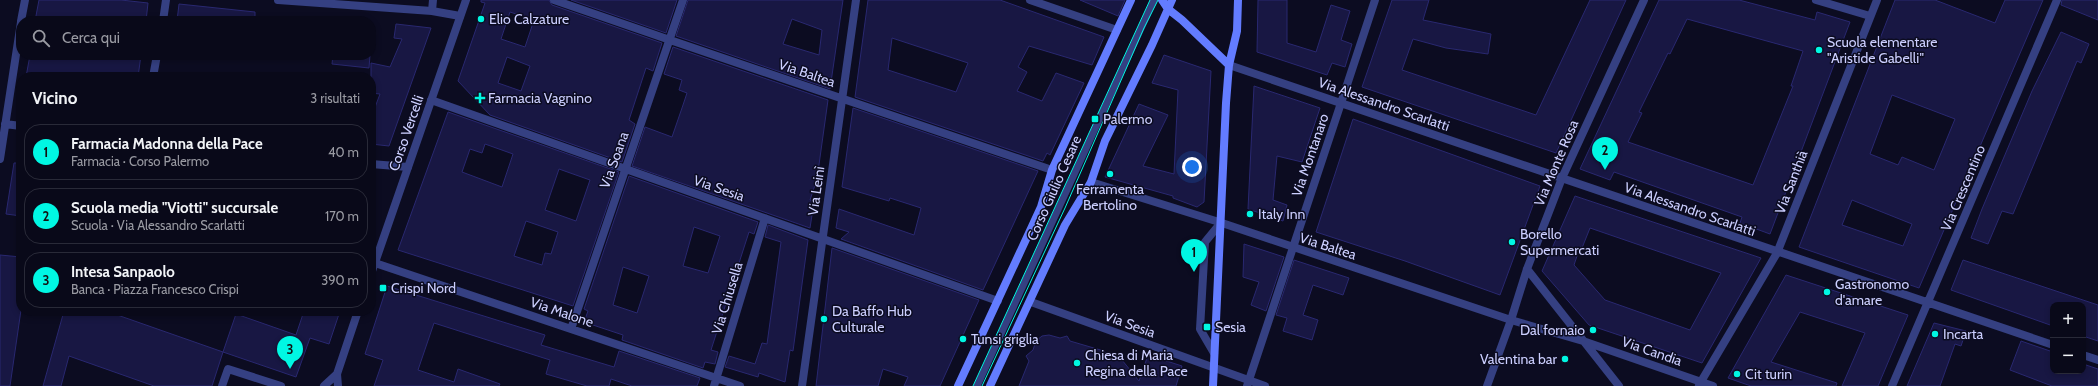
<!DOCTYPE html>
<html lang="it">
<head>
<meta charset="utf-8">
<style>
  body { margin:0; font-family:Cabin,sans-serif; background:#121222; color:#f1f3f6 }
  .controls { position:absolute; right:12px; bottom:12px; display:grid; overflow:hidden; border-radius:8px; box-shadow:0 2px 6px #0003 }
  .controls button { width:36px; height:36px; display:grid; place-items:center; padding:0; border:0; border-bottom:1px solid #292a38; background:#090919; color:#f1f3f6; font:20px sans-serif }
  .you { position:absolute; left:1192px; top:167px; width:14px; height:14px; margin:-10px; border:3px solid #fff; border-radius:50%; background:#1a73e8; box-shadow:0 0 0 6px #1a73e833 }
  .badge { display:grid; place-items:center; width:26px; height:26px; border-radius:50%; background:#00f7e3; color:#111; font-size:13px; font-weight:700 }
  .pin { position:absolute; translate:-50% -33px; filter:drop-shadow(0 1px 2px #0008) }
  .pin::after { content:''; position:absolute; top:21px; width:14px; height:12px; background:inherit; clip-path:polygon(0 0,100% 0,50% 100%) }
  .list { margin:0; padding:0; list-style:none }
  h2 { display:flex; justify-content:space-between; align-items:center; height:52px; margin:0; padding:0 16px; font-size:17px }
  h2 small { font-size:13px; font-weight:400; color:#999aa2 }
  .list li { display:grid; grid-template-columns:26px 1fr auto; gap:12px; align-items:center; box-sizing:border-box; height:56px; margin:0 8px 8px; padding:0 8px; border:1px solid #292a38; border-radius:16px }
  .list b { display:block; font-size:15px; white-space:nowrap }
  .list p { margin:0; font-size:13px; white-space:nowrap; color:#999aa2 }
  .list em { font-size:13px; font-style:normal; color:#999aa2 }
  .icon { flex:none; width:22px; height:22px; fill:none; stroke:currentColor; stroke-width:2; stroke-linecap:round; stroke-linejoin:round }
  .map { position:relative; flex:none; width:2098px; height:386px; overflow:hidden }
  .search { position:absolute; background:#090919; box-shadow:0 2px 6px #0003; left:16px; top:16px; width:360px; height:44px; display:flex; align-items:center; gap:10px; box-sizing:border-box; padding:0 14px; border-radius:16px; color:#999aa2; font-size:15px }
  .panel { position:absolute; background:#090919; box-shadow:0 2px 6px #0003; left:16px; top:72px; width:360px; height:244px; border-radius:16px }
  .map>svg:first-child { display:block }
  .building { fill:#181743; stroke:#292870; fill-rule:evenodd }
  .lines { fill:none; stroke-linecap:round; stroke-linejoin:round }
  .service { stroke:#354082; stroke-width:7 }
  .pedestrian { stroke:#354082; stroke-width:8 }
  .minor { stroke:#354082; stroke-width:8 }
  .tertiary { stroke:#354082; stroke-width:8 }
  .secondary { stroke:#637cff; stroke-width:8 }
  .tram { stroke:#00f7e3; stroke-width:1 }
  .poi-dot { fill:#00f7e3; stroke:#0c0c21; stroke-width:1.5 }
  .labels { text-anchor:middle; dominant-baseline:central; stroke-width:3; stroke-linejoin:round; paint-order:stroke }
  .poi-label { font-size:14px; fill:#cccfff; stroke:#0c0c21; text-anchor:start }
  .street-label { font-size:14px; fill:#cccfff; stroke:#0c0c21 }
</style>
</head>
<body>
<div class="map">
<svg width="2098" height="386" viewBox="0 0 2098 386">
  <rect width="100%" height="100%" fill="#0c0c21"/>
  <path class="building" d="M39,0H121L148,3L146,21H35Z
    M481,0H549L552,5L662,43L653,71L646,68L629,120L635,124L622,162L490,115L458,81L485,3L481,2ZM510,12L534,20L525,47L501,39ZM507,57L530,66L521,91L498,83Z
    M571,0H677L666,33Z
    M688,0H843L830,89L676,36ZM792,19L822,30L819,55L783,44Z
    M868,0H1000L1104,37L1092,65L1029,46L1018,67L1027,72L1017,91L1042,101L1056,73L1084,83L1050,155L1047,153L1043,161L855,97ZM892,38L968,63L956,92L888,70Z
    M1080,0H1125L1118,16Z
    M1258,0H1287V43L1316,52L1331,5L1350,11L1341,40L1352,44L1345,67L1332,63L1327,75L1257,52Z
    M1392,0H1429L1423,20L1491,34L1488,54L1446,48L1413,39L1402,70L1536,115L1590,0H1626L1556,153L1362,87Z
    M1659,0H1739L1815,20L1817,12L1850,22L1770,234L1740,223L1742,217L1614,172L1610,180L1580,169ZM1687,19L1803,51L1791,86H1793L1753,185L1628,142L1642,113L1639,112L1668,53L1670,54Z
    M1895,0H1935L1995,23L2005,0H2043L1919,288L1799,247ZM1892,95L1955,119L1934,170L1902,157L1898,165L1870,154ZM1852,200L1912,224L1903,246L1842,225Z
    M2062,0H2098V20L2061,5Z
    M179,4L255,12V21H177Z
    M396,24L431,28L389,146L371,144V118L380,94L371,93V63L390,67L402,39L394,38Z
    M2061,32L2089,44L2081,63L2077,61L2013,214L2002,211L1988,244L1971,238L1982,209L2032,91Z
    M673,47L828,100L817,179L810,200L814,202L810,228L632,166L645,127L672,137L683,105L687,93L679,90L682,80L664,74Z
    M30,55H141L138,77H26Z
    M333,55H370L369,68L332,64Z
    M1164,55L1211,71L1204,202L1197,207L1173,198V196L1105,177L1139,104L1168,115L1143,166L1174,174L1178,90L1152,83Z
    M1254,86L1320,108L1302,162L1277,156L1273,200L1287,205L1283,221L1248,209Z
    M853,108L1038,171L983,290L841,239L849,232L836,228L839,209L914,235L921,208L890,198L889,201L842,187Z
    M448,112L619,172L573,306L398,250ZM485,144L513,154L502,187L462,172L470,149L482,153ZM559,169L590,180L576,221L545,210ZM526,221L558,232L551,254L545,253L542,265L514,256Z
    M1353,119L1540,186L1500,295L1405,261L1316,232Z
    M14,163H21V216L6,214Z
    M629,176L758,222L754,234L749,232L711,350L718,352L715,364L705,362L703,368L622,340L623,335L584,322L588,311L584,309ZM694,227L720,236L708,273L683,266ZM623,267L649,276L637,313L613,305Z
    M1575,196L1761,258L1702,363L1589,325L1542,271ZM1590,228L1721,273L1690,330L1605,300L1574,265L1580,247L1582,248Z
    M768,225L808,240L793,351L790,350L785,382L759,373L758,377L725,367L729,356L755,364L762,343L767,344L781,242L765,237Z
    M1244,244L1284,257L1266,311L1251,305L1259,282L1243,277Z
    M832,248L979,300L940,386H904L908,377L883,369L878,386H816Z
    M0,255L21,257V310L10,386H0Z
    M1294,260L1349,278L1343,295L1313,285L1303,315L1318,320L1312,340L1283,331L1287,318L1276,315Z
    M1963,260L2098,305V341L2083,336V305H2053V326L1951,290Z
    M1786,275L1908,315L1878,386H1842L1865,333L1800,312L1771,362L1837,383L1836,386H1751L1728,378Z
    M387,286L545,335L541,345L614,367L619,351L700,378L697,386H632L611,379L609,386H587L546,374L550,360L434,323L418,370L454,382L458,369L500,384L499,386H374L383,360L365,354Z
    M64,311H106L223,352L212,386H154L69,356L61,386H43Z
    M304,311H340L329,344L310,338L296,377L223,352L236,314L296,335Z
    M1934,323L1966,331L1961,346L1955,344L1940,386H1907Z
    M1049,335L1060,338L1067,336L1070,341L1104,351L1109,356L1122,360L1139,381L1148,355L1182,366L1176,386H1019L1029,361L1026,356L1033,350L1036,341L1042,336Z
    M2021,341L2053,352V371H2083V364L2098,369V386H2052L2010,370Z"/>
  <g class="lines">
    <path class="service" d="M977,386L1154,0"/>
    <path class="pedestrian" d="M554,0L670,40
      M1219,222L1511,320L1583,341L1713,386
      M1527,269L1619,386
      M1511,320L1527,269L1562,178
      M1699,385L1777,253
      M1247,386L1341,103"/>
    <path class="minor" d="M278,0L432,11L460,16
      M1030,0L1117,30
      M1816,0L1870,16
      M432,11L433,0
      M21,21L25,0
      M163,21L166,0
      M670,40L1052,170
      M1229,65L2053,345
      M153,77L157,55
      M431,100L998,301
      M1341,103L1375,0
      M5,124L21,126
      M0,159L21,22
      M371,164L408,167
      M1562,178L1644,0
      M1091,182L1219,222
      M1777,253L1877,0
      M375,263L740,386
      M1031,302L1265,386
      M571,329L683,0
      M1214,353L1200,329L1205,242L1219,225
      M2083,355L2098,360
      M222,386L228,369L281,386
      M714,386L765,218
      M802,386L856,0
      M1487,386L1511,320
      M1892,386L2057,0"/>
    <path class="tertiary" d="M371,274L466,0
      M324,386L337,374
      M338,386L337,374L358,311"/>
    <path class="secondary" d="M1162,0L1168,9L1182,20L1229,65
      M958,386L1041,207L1052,170L1131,0
      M990,386L1065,225L1091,182L1105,141L1152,45L1172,0
      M1213,386L1226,103L1229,65L1237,31L1238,0"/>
    <path class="tram" d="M973,386L1150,0
      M982,386L1065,208L1144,28L1158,0"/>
  </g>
  <g class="poi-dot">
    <circle cx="481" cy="19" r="4"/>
    <circle cx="1819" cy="50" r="4"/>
    <path d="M478 92h4v4h4v4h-4v4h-4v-4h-4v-4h4z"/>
    <rect x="1091" y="115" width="8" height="8" rx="2"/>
    <circle cx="1110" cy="174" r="4"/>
    <circle cx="1250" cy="214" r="4"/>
    <circle cx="1512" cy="242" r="4"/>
    <rect x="379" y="284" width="8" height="8" rx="2"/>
    <circle cx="1827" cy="292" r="4"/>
    <circle cx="824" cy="319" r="4"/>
    <rect x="1203" y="323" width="8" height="8" rx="2"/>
    <circle cx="1593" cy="330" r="4"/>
    <circle cx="1935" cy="334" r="4"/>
    <circle cx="963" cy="339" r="4"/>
    <circle cx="1565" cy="359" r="4"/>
    <circle cx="1077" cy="363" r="4"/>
    <circle cx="1737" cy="374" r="4"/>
  </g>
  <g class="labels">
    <g class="poi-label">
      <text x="489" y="19">Elio Calzature</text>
      <text x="1827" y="42">Scuola elementare<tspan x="1827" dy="16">"Aristide Gabelli"</tspan></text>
      <text x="488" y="98">Farmacia Vagnino</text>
      <text x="1103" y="119">Palermo</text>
      <text x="1110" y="189" text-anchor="middle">Ferramenta<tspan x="1110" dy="16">Bertolino</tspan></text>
      <text x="1258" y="214">Italy Inn</text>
      <text x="1520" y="234">Borello<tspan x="1520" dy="16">Supermercati</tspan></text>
      <text x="1835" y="284">Gastronomo<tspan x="1835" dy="16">d'amare</tspan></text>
      <text x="391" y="288">Crispi Nord</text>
      <text x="832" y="311">Da Baffo Hub<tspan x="832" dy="16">Culturale</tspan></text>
      <text x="1215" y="327">Sesia</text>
      <text x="1585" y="330" text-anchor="end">Dal fornaio</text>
      <text x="1943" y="334">Incarta</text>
      <text x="971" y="339">Tunsi griglia</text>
      <text x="1085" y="355">Chiesa di Maria<tspan x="1085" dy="16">Regina della Pace</tspan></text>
      <text x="1557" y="359" text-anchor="end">Valentina bar</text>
      <text x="1745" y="374">Cit turin</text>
    </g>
    <g class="street-label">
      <text transform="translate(807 73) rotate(19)">Via Baltea</text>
      <text transform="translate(1384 104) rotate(19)">Via Alessandro Scarlatti</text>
      <text transform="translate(406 133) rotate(-71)">Corso Vercelli</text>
      <text transform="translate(1310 155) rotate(-71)">Via Montanaro</text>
      <text transform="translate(614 160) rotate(-70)">Via Soana</text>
      <text transform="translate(1556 163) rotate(-67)">Via Monte Rosa</text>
      <text transform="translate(1791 182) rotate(-69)">Via Santhià</text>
      <text transform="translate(719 188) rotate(19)">Via Sesia</text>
      <text transform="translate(1054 188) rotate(-66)">Corso Giulio Cesare</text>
      <text transform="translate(1963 188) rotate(-67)">Via Crescentino</text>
      <text transform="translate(816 191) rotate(-82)">Via Leinì</text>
      <text transform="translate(1690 209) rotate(19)">Via Alessandro Scarlatti</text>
      <text transform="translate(1328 246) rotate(18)">Via Baltea</text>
      <text transform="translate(727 298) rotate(-73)">Via Chiusella</text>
      <text transform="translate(562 312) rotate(19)">Via Malone</text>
      <text transform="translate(1130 324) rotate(20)">Via Sesia</text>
      <text transform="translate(1652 351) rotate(19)">Via Candia</text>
    </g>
  </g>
</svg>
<div class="controls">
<button>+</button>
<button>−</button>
</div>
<div class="you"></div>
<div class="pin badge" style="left:1194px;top:272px">1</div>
<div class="pin badge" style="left:1605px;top:170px">2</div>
<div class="pin badge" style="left:290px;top:369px">3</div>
<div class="search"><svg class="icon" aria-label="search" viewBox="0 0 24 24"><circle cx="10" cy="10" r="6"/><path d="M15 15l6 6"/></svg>Cerca qui</div>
<section class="panel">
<h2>Vicino<small>3 risultati</small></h2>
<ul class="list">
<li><span class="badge">1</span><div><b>Farmacia Madonna della Pace</b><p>Farmacia · Corso Palermo</p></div><em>40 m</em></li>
<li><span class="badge">2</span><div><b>Scuola media &quot;Viotti&quot; succursale</b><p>Scuola · Via Alessandro Scarlatti</p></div><em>170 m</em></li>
<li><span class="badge">3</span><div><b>Intesa Sanpaolo</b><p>Banca · Piazza Francesco Crispi</p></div><em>390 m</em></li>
</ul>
</section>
</div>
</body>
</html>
